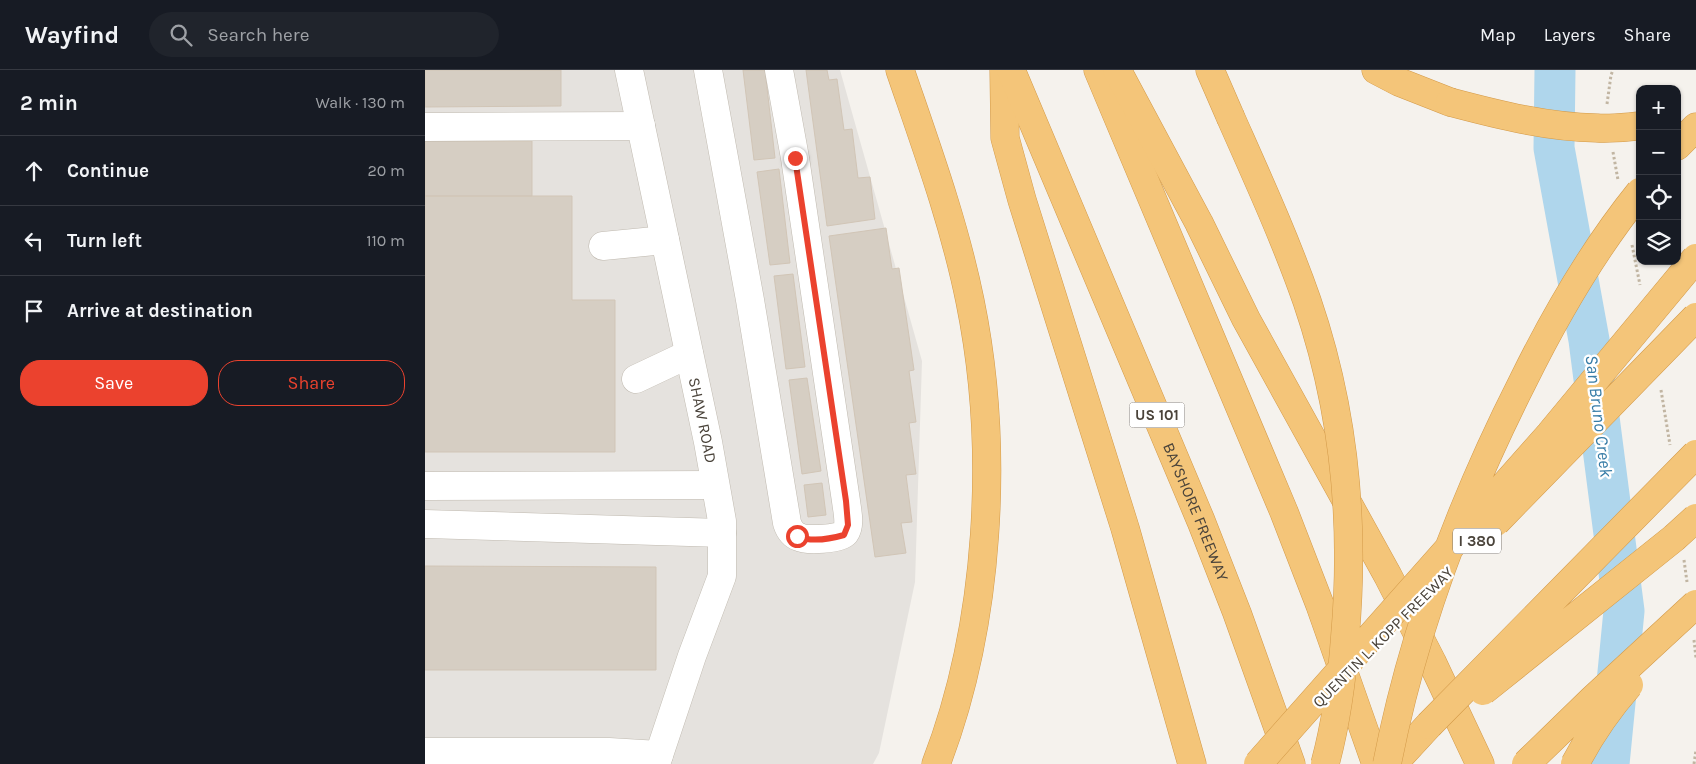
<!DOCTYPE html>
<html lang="en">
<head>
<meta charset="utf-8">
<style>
  body { margin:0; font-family:Karla,sans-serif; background:#20242c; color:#f1f3f6 }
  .controls { position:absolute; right:15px; top:15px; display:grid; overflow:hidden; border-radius:10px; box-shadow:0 1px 4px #0004 }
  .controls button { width:45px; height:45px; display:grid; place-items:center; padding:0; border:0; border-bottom:1px solid #363941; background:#171b24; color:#f1f3f6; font:25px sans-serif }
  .stop { position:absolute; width:15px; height:15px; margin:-11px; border:4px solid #eb422e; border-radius:50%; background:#fff }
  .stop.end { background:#eb422e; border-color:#fff; box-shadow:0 1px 5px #0008 }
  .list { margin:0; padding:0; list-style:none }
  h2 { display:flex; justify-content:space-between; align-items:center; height:65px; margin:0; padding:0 20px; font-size:21px }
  h2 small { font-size:16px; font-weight:400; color:#9ea1a6 }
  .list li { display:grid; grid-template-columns:32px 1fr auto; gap:15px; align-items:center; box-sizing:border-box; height:70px; padding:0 20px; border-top:1px solid #363941 }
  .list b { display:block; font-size:19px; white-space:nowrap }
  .list em { font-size:16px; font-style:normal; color:#9ea1a6 }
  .actions { display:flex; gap:10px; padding:15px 20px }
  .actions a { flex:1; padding:11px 0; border:1px solid #eb422e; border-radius:20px; text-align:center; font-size:18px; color:#eb422e }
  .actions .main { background:#eb422e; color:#fff }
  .icon { flex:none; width:28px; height:28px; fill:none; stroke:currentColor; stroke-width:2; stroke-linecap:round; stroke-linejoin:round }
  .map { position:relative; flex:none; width:1271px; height:694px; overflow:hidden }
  header { display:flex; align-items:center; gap:30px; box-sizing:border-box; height:70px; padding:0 25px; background:#171b24; border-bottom:1px solid #363941 }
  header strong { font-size:24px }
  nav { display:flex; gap:28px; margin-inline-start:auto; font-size:18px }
  .search { width:350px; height:45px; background:#20242c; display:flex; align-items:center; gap:12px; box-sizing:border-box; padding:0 18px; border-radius:28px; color:#9ea1a6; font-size:19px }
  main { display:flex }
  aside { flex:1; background:#171b24 }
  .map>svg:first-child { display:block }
  .industrial { fill:#e5e2de }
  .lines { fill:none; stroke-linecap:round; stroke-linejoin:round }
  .river { stroke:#afd6ec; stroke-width:41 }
  .building { fill:#d6cec3; stroke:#d1c5b6 }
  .minor-casing { stroke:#c0bab0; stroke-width:29 }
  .highway-casing { stroke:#d39a49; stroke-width:29 }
  .path { stroke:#c1b5a2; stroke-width:3; stroke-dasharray:2.5 2.5; stroke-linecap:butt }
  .minor { stroke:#fff; stroke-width:28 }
  .highway { stroke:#f4c579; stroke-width:28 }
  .highway-bridge-casing { stroke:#d39a49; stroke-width:29; stroke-linecap:butt }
  .highway-bridge { stroke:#f4c579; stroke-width:28 }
  .route { stroke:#eb422e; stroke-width:6 }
  .labels { text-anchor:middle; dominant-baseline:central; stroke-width:4.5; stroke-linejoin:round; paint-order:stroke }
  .shield { fill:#fff; stroke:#807b75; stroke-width:1 }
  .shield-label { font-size:15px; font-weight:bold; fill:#4a433a }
  .street-label { font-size:16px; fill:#4a433a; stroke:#fff }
  .water-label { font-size:18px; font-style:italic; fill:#387da7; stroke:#fff }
</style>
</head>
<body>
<header>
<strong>Wayfind</strong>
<div class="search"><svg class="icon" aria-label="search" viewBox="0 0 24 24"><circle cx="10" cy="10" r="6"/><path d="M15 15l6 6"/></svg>Search here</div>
<nav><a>Map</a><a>Layers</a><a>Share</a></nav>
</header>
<main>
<aside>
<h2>2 min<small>Walk · 130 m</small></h2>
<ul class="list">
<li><svg class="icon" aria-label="ahead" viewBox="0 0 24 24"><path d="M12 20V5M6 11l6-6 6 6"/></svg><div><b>Continue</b></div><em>20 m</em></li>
<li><svg class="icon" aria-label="left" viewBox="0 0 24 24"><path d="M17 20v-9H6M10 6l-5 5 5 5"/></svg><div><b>Turn left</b></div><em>110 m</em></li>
<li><svg class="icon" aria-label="arrive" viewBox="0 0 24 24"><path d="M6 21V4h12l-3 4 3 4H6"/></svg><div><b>Arrive at destination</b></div></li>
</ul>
<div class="actions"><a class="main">Save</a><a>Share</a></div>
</aside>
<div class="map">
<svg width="1271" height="694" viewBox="0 0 1271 694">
  <rect width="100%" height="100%" fill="#f5f2ed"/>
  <path class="industrial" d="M0,0H415L497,291L490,512L454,683L448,694H0Z"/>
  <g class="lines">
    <path class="river" d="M1130,0L1129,78L1164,270L1199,541L1184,694"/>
  </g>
  <path class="building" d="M0,0H136V36L0,37Z
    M318,0H340L350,88L329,90Z
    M381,0H402L404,10L412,9L419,60L427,59L433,108L445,107L450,149L402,156Z
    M0,71H107V126H0Z
    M354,99L365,193L345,195L332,102Z
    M0,126H147V230H190V382H0Z
    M461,158L467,199L474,198L489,300L484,301L491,352L484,353L491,404L481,405L487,452L476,453L481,483L450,487L404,166Z
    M368,204L380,297L361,299L349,206Z
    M382,308L396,401L377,404L364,310Z
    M397,413L401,445L383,447L379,415Z
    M0,496L231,497V600H0Z"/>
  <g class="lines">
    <g class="minor-casing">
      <g id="minor">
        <path id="s1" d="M204,0L283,372L297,451V506L267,586L231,694"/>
        <path d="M283,0L325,230L362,453C364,459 368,465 374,467C382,471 415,469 420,463C426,455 422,440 421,431L370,88L354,0"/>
        <path d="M0,57L216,56"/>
        <path d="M178,176L240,170"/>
        <path d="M211,309L264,284"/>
        <path d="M0,416L290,415"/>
        <path d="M0,454L297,463"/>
        <path d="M0,682H184L234,685"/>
      </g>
    </g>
    <g class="highway-casing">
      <g id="highway">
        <path d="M475,0C501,76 529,152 545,231C575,378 565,554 511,694"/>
        <path d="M579,0L580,68L597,130L700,458L767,694"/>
        <path id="s2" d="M586,0L776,451L812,543L866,694"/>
        <path d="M673,0L859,442L895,535L951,694"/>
        <path d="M692,0L774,153L821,249L963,506L1007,592L1055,694"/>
        <path d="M785,0L805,46"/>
        <path d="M951,0L974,12L1025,32"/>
        <path d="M1252,76L1271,57"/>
        <path d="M968,694L1004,655"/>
      </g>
    </g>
    <path class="path" d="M1182,34L1186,5L1188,0
      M1188,82L1193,110
      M1207,175L1215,215
      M1236,320L1245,375
      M1259,490L1262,512
      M1269,570L1271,588
      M1269,694L1271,680"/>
    <use href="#minor" class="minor"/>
    <use href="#highway" class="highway"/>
    <g class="highway-bridge-casing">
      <path id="highway-bridge" d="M1025,32C1074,45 1122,57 1172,58C1186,59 1201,57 1215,56
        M805,46C832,107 860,168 882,231C919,339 930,454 920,567C917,610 911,653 900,694
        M1071,452L1271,247
        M1058,621L1249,468L1271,448
        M1004,655L1271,384
        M833,694L1125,364L1271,188
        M962,694C988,561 1037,431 1098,311C1131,244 1168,180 1215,122
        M1101,694L1167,630L1271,534
        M1150,694C1165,665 1183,639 1204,615"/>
    </g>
    <use href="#highway-bridge" class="highway-bridge"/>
  </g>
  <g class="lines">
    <path class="route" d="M370,88L421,431L423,455L419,465C405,469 385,472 372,466"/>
  </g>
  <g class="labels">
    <g class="shield">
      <rect x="704.5" y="332.5" width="55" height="25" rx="4"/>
      <rect x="1028" y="458.5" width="48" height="25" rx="4"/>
    </g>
    <g class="shield-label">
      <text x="732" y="345">US 101</text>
      <text x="1052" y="471">I 380</text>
    </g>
    <g class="street-label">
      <text stroke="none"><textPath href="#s1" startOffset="358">SHAW ROAD</textPath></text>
      <text stroke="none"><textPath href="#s2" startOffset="479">BAYSHORE FREEWAY</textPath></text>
      <text transform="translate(958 567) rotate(-45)">QUENTIN L. KOPP FREEWAY</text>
    </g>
    <g class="water-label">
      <text transform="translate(1174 346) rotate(83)">San Bruno Creek</text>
    </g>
  </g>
</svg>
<div class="controls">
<button>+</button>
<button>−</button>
<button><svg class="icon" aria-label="locate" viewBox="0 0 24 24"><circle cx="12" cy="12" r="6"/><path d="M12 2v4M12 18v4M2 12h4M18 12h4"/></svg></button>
<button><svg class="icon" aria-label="layers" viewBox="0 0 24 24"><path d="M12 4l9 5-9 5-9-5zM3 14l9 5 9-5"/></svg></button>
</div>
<div class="stop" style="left:372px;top:466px"></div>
<div class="stop end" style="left:370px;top:88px"></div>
</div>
</main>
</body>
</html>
